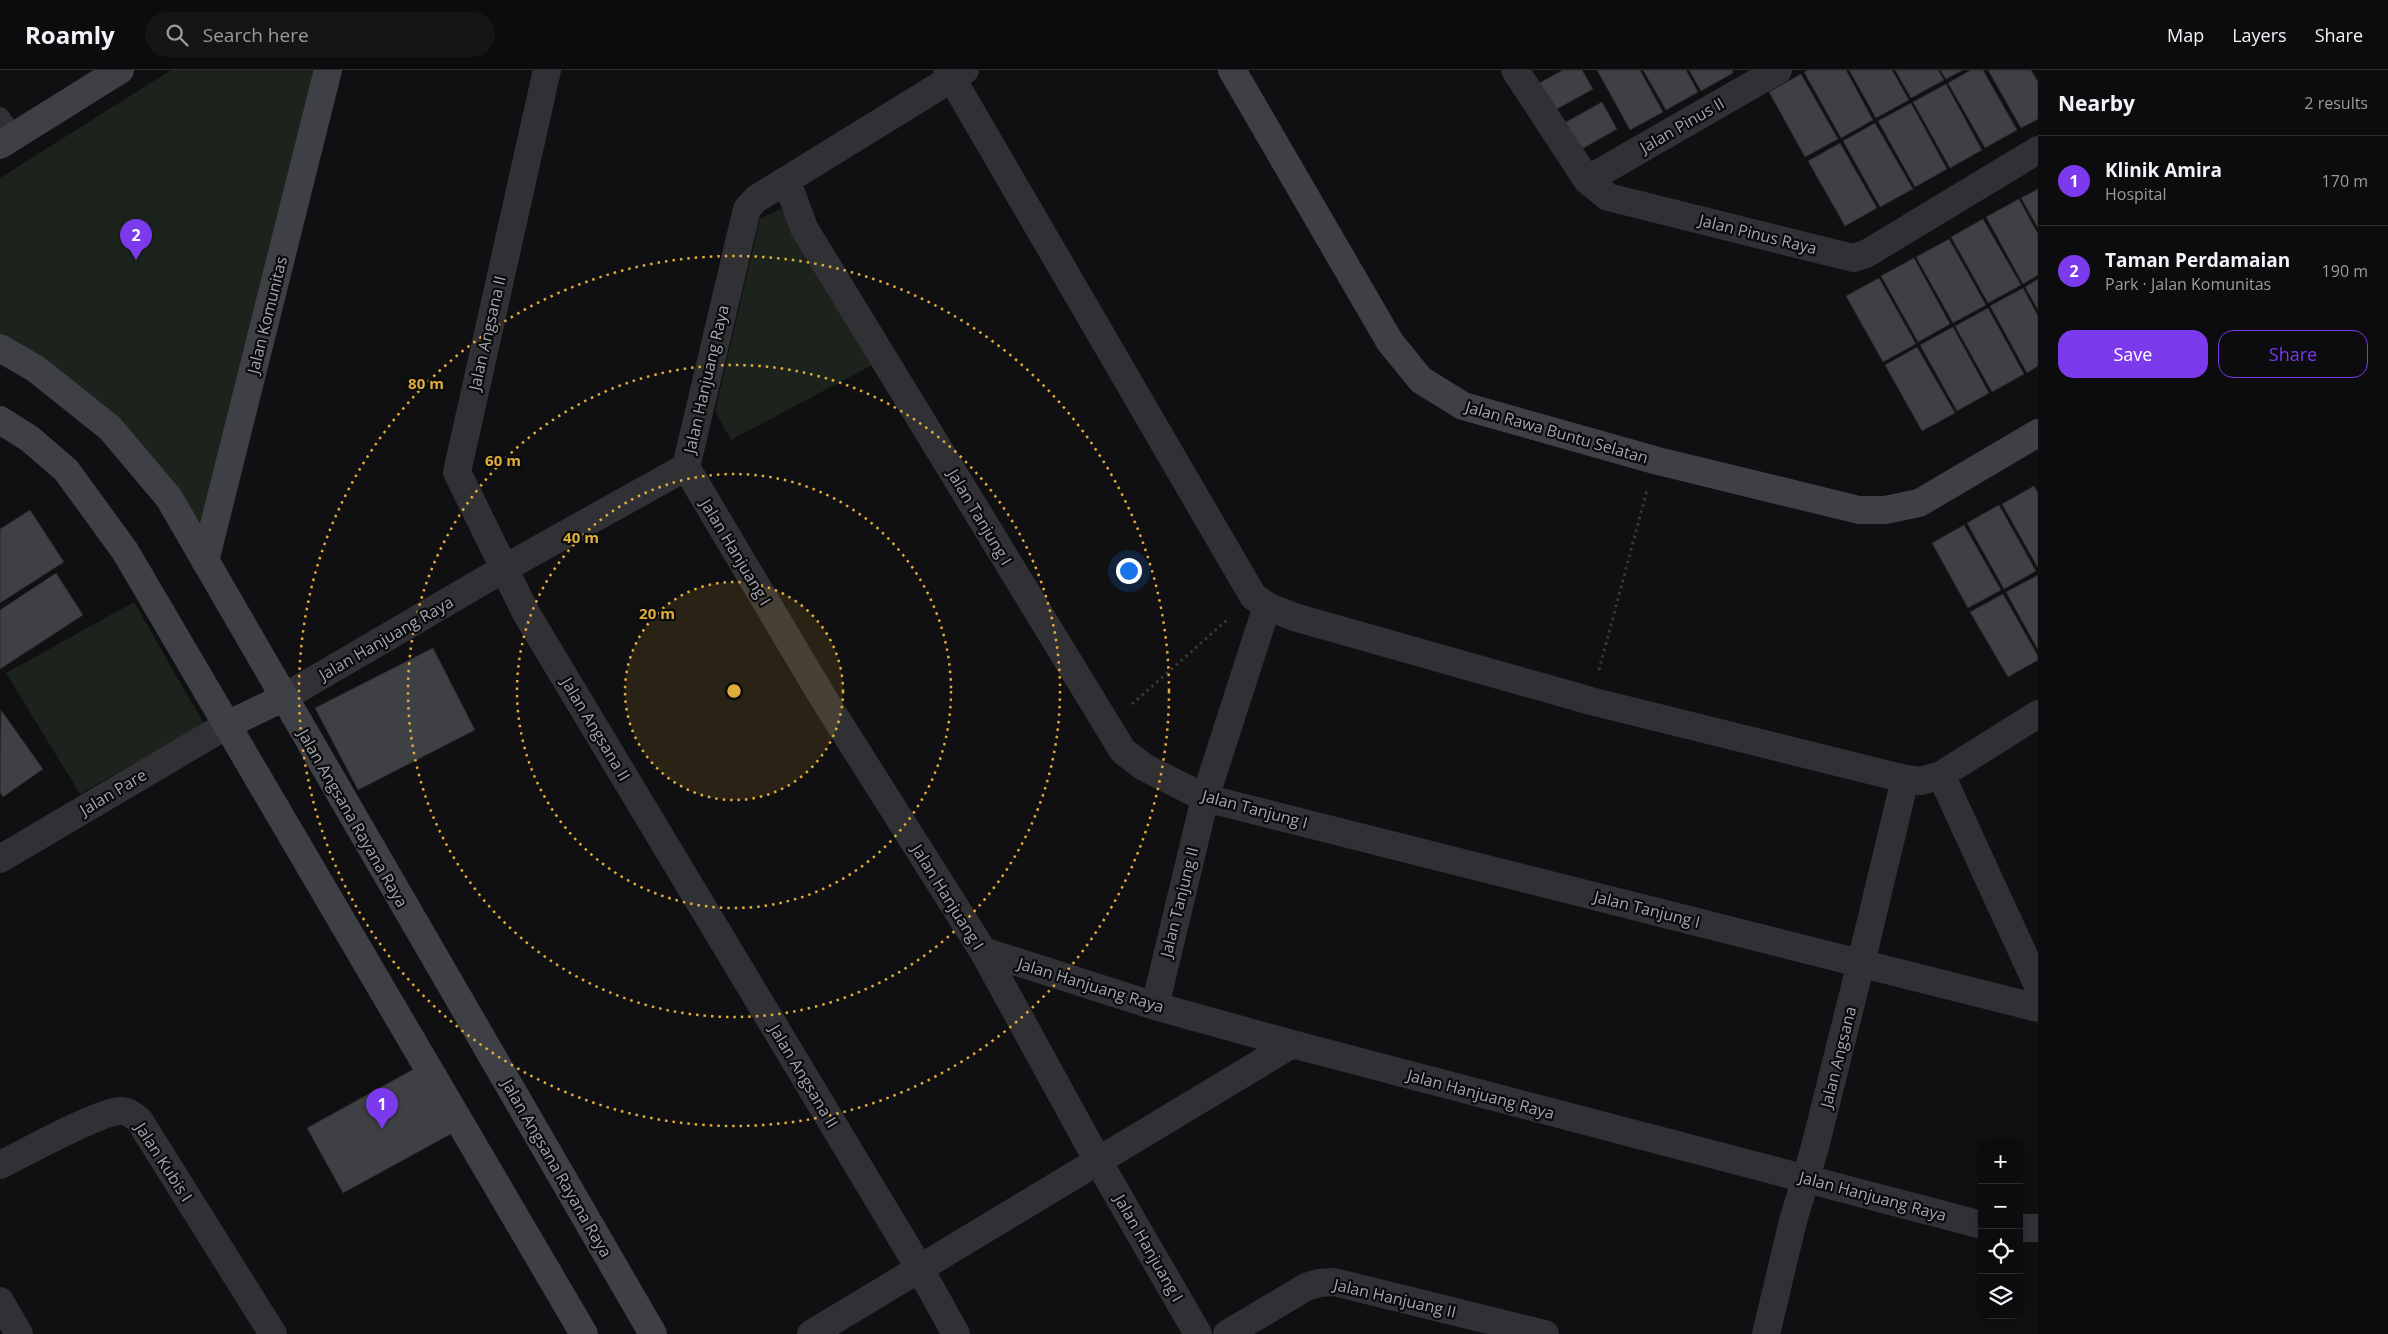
<!DOCTYPE html>
<html lang="en">
<head>
<meta charset="utf-8">
<style>
  body { margin:0; font-family:"Open Sans",sans-serif; background:#151416; color:#f1f3f6 }
  .controls { position:absolute; right:15px; bottom:15px; display:grid; overflow:hidden; border-radius:10px; box-shadow:0 1px 4px #0004 }
  .controls button { width:45px; height:45px; display:grid; place-items:center; padding:0; border:0; border-bottom:1px solid #2c2b2e; background:#0c0b0d; color:#f1f3f6; font:25px sans-serif }
  .you { position:absolute; left:1128px; top:500px; width:18px; height:18px; margin:-12px; border:4px solid #fff; border-radius:50%; background:#1a73e8; box-shadow:0 0 0 8px #1a73e833 }
  .badge { display:grid; place-items:center; width:32px; height:32px; border-radius:50%; background:#7c3aed; color:#fff; font-size:16px; font-weight:700 }
  .pin { position:absolute; translate:-50% -41px; filter:drop-shadow(0 1px 2px #0008) }
  .pin::after { content:''; position:absolute; top:26px; width:18px; height:15px; background:inherit; clip-path:polygon(0 0,100% 0,50% 100%) }
  .list { margin:0; padding:0; list-style:none }
  h2 { display:flex; justify-content:space-between; align-items:center; height:65px; margin:0; padding:0 20px; font-size:21px }
  h2 small { font-size:16px; font-weight:400; color:#9a9b9d }
  .list li { display:grid; grid-template-columns:32px 1fr auto; gap:15px; align-items:center; box-sizing:border-box; height:90px; padding:0 20px; border-top:1px solid #2c2b2e }
  .list b { display:block; font-size:19px; white-space:nowrap }
  .list p { margin:0; font-size:16px; white-space:nowrap; color:#9a9b9d }
  .list em { font-size:16px; font-style:normal; color:#9a9b9d }
  .actions { display:flex; gap:10px; padding:15px 20px }
  .actions a { flex:1; padding:11px 0; border:1px solid #7c3aed; border-radius:15px; text-align:center; font-size:18px; color:#7c3aed }
  .actions .main { background:#7c3aed; color:#fff }
  .icon { flex:none; width:28px; height:28px; fill:none; stroke:currentColor; stroke-width:2; stroke-linecap:round; stroke-linejoin:round }
  .map { position:relative; flex:none; width:2038px; height:1264px; overflow:hidden }
  header { display:flex; align-items:center; gap:30px; box-sizing:border-box; height:70px; padding:0 25px; background:#0c0b0d; border-bottom:1px solid #2c2b2e }
  header strong { font-size:24px }
  nav { display:flex; gap:28px; margin-inline-start:auto; font-size:18px }
  .search { width:350px; height:45px; background:#151416; display:flex; align-items:center; gap:12px; box-sizing:border-box; padding:0 18px; border-radius:28px; color:#9a9b9d; font-size:19px }
  main { display:flex }
  aside { flex:1; background:#0c0b0d }
  .map>svg:first-child { display:block }
  .green { fill:#1c231d }
  .building { fill:#3f4044; stroke:#2a2a2c }
  .lines { fill:none; stroke-linecap:round; stroke-linejoin:round }
  .path { stroke:#37383c; stroke-width:3; stroke-dasharray:2.5 4; stroke-linecap:butt }
  .lane { stroke:#313135; stroke-width:20 }
  .street { stroke:#313135; stroke-width:28 }
  .secondary { stroke:#3f4045; stroke-width:28 }
  .ring { fill:none; stroke:#dfad39; stroke-width:2.5; stroke-dasharray:2.5 5 }
  .labels { text-anchor:middle; dominant-baseline:central; stroke-width:4.5; stroke-linejoin:round; paint-order:stroke }
  .street-label { font-size:16px; fill:#a2a6b0; stroke:#0b0b0c }
  .centre { fill:#dfad39; stroke:#0b0b0c; stroke-width:2.5 }
  .ring-label { font-size:15px; text-anchor:middle; font-weight:bold; fill:#dfad39; stroke:#0b0b0c; stroke-width:4.5; stroke-linejoin:round; paint-order:stroke }
</style>
</head>
<body>
<header>
<strong>Roamly</strong>
<div class="search"><svg class="icon" aria-label="search" viewBox="0 0 24 24"><circle cx="10" cy="10" r="6"/><path d="M15 15l6 6"/></svg>Search here</div>
<nav><a>Map</a><a>Layers</a><a>Share</a></nav>
</header>
<main>
<div class="map">
<svg width="2038" height="1264" viewBox="0 0 2038 1264">
  <rect width="100%" height="100%" fill="#100f11"/>
  <path class="green" d="M171,0H315L205,491L106,349L0,272V108Z
    M783,137L874,294L731,370L715,341L760,149Z
    M134,532L204,654L80,724L6,603Z"/>
  <path class="building" d="M1563,0H1582L1593,19L1548,44L1532,17Z
    M1597,0H1640L1663,42L1630,60Z
    M1643,0H1686L1698,22L1666,40Z
    M1689,0H1732L1733,3L1701,21Z
    M1808,0H1846L1873,50L1841,68L1804,2Z
    M1849,0H1892L1909,30L1876,48Z
    M1895,0H1938L1944,10L1911,28Z
    M1940,0H1963L1946,9Z
    M1971,0H1983L2017,60L1985,78L1948,13Z
    M1988,0H2031L2038,12V49L2021,58Z
    M1801,4L1838,69L1805,87L1769,22Z
    M1946,14L1982,80L1950,98L1913,32Z
    M1602,32L1617,59L1573,84L1557,57Z
    M1911,33L1947,99L1915,117L1878,51Z
    M1875,53L1913,119L1880,137L1843,71Z
    M1840,73L1877,138L1845,156L1808,91Z
    M2038,119V158L2021,128Z
    M2019,129L2038,164V205L2023,214L1986,147Z
    M1983,149L2021,215L1988,233L1951,167Z
    M1949,169L1986,235L1953,253L1916,187Z
    M1914,188L1950,254L1918,272L1881,206Z
    M1879,208L1916,274L1883,292L1846,226Z
    M2038,209V240L2025,217Z
    M2023,218L2038,246V296L2027,303L1990,236Z
    M1988,238L2024,304L1992,322L1955,256Z
    M1953,257L1989,323L1957,341L1920,275Z
    M1917,277L1955,343L1922,361L1885,295Z
    M2034,416L2038,423V498L2002,434Z
    M1999,435L2036,501L2004,519L1967,453Z
    M30,440L64,492L0,533V459Z
    M1964,455L2001,520L1968,538L1932,473Z
    M56,503L83,545L0,599V540Z
    M2038,505V580L2006,522Z
    M2003,524L2038,586V590L2008,607L1970,542Z
    M433,578L475,660L358,720L315,638Z
    M1,640L43,699L3,727L0,722Z
    M421,995L458,1060L343,1123L307,1058Z"/>
  <g class="lines">
    <path class="path" d="M1599,600L1647,420
      M1132,634L1227,550"/>
    <path class="lane" d="M0,47L13,66"/>
    <path class="street" d="M547,0L457,402L526,543L920,1199L956,1264
      M947,0L1253,526L1267,536L1294,547L1591,631L1905,709L1921,711L1941,705L2038,644
      M1515,0L1587,110L1608,127L1853,188L1866,184L2038,80
      M1587,110L1778,0
      M787,111L804,158L1123,681L1144,697L1205,728L2038,938
      M686,397L822,626L983,881L1098,1091L1198,1264
      M283,628L505,498L686,397L747,139L756,129L965,0
      M1941,705L2038,916
      M0,789L227,655
      M983,881L1155,936L1292,974L1982,1155
      M1155,936L1205,728L1267,536
      M0,1095C23,1084 101,1040 122,1041C129,1041 133,1046 139,1050L273,1264
      M2019,1158H2038
      M0,1231L19,1264
      M811,1264L1292,974
      M1227,1264L1306,1217L1319,1213L1334,1212L1545,1264
      M1766,1264L1793,1151L1815,1077L1861,893L1905,709"/>
    <path class="secondary" d="M1232,0L1390,272L1421,310L1463,336L1658,391L1859,440H1885L1919,433L2038,363
      M0,75L120,0
      M0,278L36,299L110,358L169,428L653,1264
      M0,350L30,369L66,400L125,481L584,1264
      M205,491L328,0
      M227,655L283,628"/>
  </g>
  <circle cx="734" cy="621" r="109" fill="#dfad39" fill-opacity=".12"/>
  <g class="ring">
    <circle cx="734" cy="621" r="109"/>
    <circle cx="734" cy="621" r="217"/>
    <circle cx="734" cy="621" r="326"/>
    <circle cx="734" cy="621" r="435"/>
  </g>
  <g class="labels">
    <g class="street-label">
      <text transform="translate(1682 55) rotate(-30)">Jalan Pinus II</text>
      <text transform="translate(1758 164) rotate(14)">Jalan Pinus Raya</text>
      <text transform="translate(267 245) rotate(-76)">Jalan Komunitas</text>
      <text transform="translate(487 263) rotate(-77)">Jalan Angsana II</text>
      <text transform="translate(706 309) rotate(-77)">Jalan Hanjuang Raya</text>
      <text transform="translate(1557 362) rotate(16)">Jalan Rawa Buntu Selatan</text>
      <text transform="translate(980 447) rotate(59)">Jalan Tanjung I</text>
      <text transform="translate(736 482) rotate(59)">Jalan Hanjuang I</text>
      <text transform="translate(386 568) rotate(-30)">Jalan Hanjuang Raya</text>
      <text transform="translate(596 659) rotate(59)">Jalan Angsana II</text>
      <text transform="translate(113 722) rotate(-31)">Jalan Pare</text>
      <text transform="translate(1255 739) rotate(15)">Jalan Tanjung I</text>
      <text transform="translate(353 748) rotate(60)">Jalan Angsana Rayana Raya</text>
      <text transform="translate(948 827) rotate(58)">Jalan Hanjuang I</text>
      <text transform="translate(1179 832) rotate(-76)">Jalan Tanjung II</text>
      <text transform="translate(1647 839) rotate(14)">Jalan Tanjung I</text>
      <text transform="translate(1091 915) rotate(17)">Jalan Hanjuang Raya</text>
      <text transform="translate(1838 987) rotate(-76)">Jalan Angsana</text>
      <text transform="translate(804 1006) rotate(59)">Jalan Angsana II</text>
      <text transform="translate(1481 1024) rotate(15)">Jalan Hanjuang Raya</text>
      <text transform="translate(164 1092) rotate(57)">Jalan Kubis I</text>
      <text transform="translate(557 1098) rotate(60)">Jalan Angsana Rayana Raya</text>
      <text transform="translate(1873 1126) rotate(15)">Jalan Hanjuang Raya</text>
      <text transform="translate(1149 1178) rotate(60)">Jalan Hanjuang I</text>
      <text transform="translate(1395 1228) rotate(13)">Jalan Hanjuang II</text>
    </g>
  </g>
  <circle cx="734" cy="621" r="8" class="centre"/>
  <g class="ring-label">
    <text x="426" y="319">80 m</text>
    <text x="503" y="396">60 m</text>
    <text x="581" y="473">40 m</text>
    <text x="657" y="549">20 m</text>
  </g>
</svg>
<div class="controls">
<button>+</button>
<button>−</button>
<button><svg class="icon" aria-label="locate" viewBox="0 0 24 24"><circle cx="12" cy="12" r="6"/><path d="M12 2v4M12 18v4M2 12h4M18 12h4"/></svg></button>
<button><svg class="icon" aria-label="layers" viewBox="0 0 24 24"><path d="M12 4l9 5-9 5-9-5zM3 14l9 5 9-5"/></svg></button>
</div>
<div class="you"></div>
<div class="pin badge" style="left:382px;top:1059px">1</div>
<div class="pin badge" style="left:136px;top:190px">2</div>
</div>
<aside>
<h2>Nearby<small>2 results</small></h2>
<ul class="list">
<li><span class="badge">1</span><div><b>Klinik Amira</b><p>Hospital</p></div><em>170 m</em></li>
<li><span class="badge">2</span><div><b>Taman Perdamaian</b><p>Park · Jalan Komunitas</p></div><em>190 m</em></li>
</ul>
<div class="actions"><a class="main">Save</a><a>Share</a></div>
</aside>
</main>
</body>
</html>
